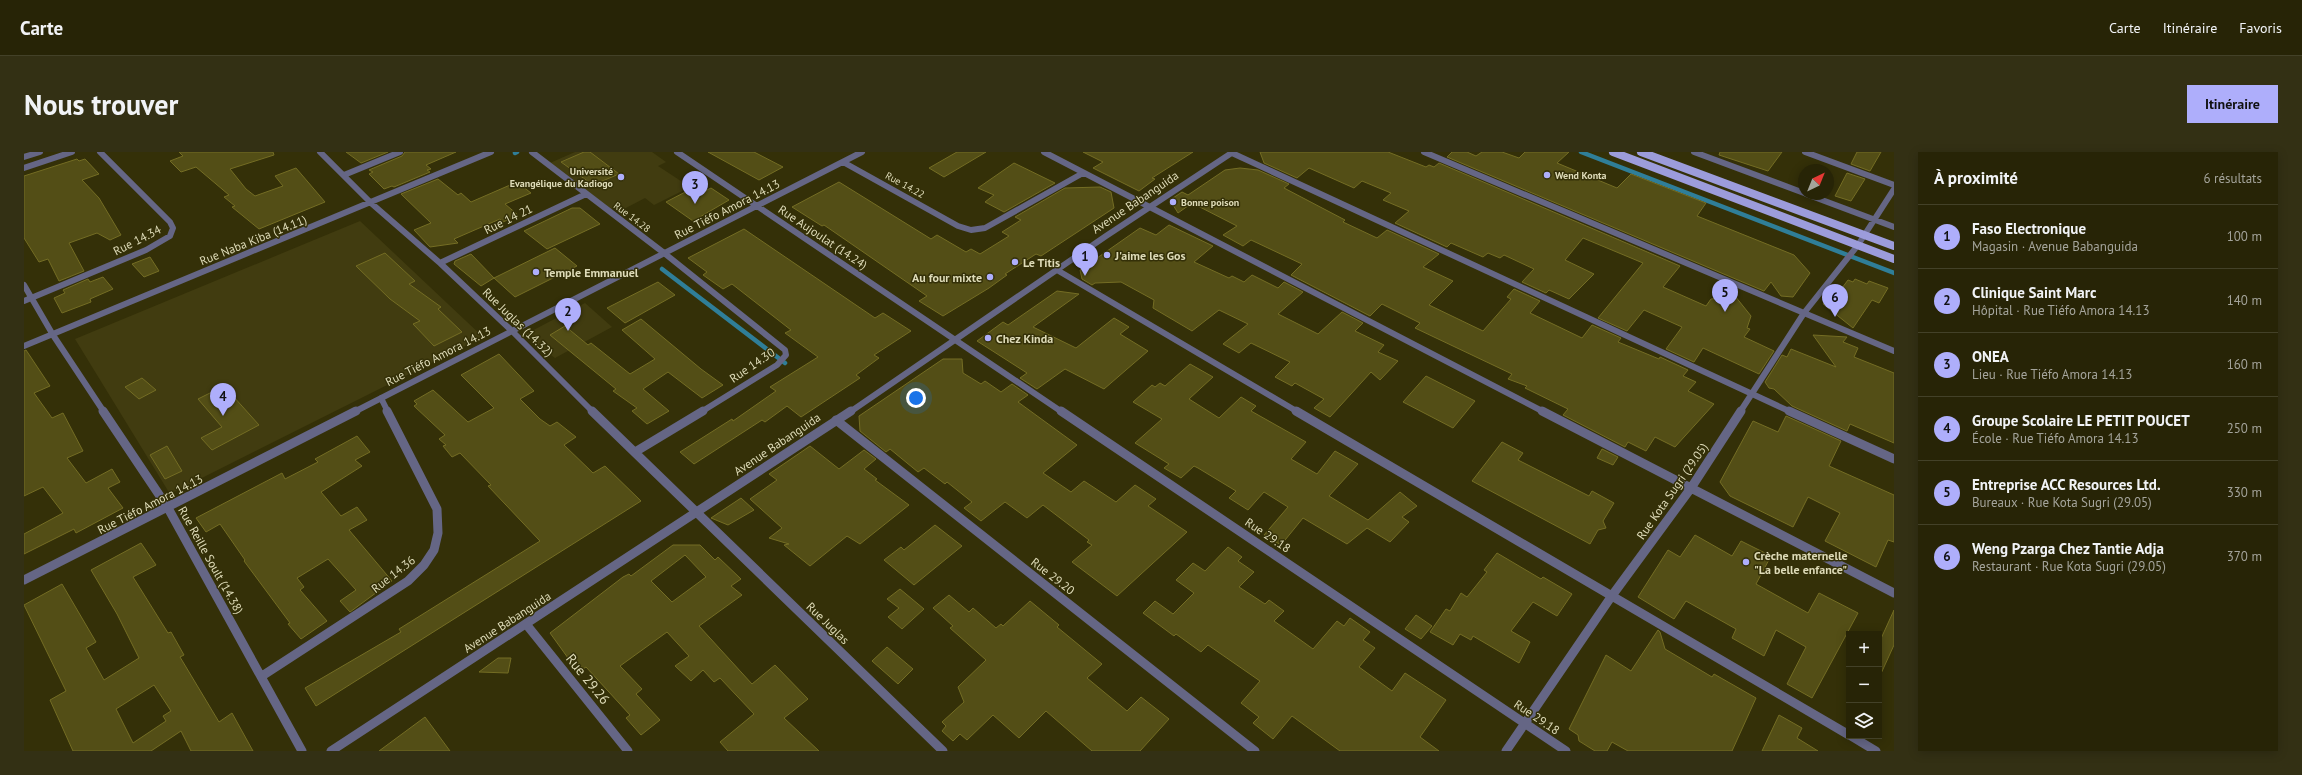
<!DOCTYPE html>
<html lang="fr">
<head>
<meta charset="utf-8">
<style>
  body { margin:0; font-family:"PT Sans",sans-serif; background:#333014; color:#f1f3f6 }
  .controls { position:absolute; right:12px; bottom:12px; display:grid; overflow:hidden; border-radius:0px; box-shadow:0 2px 10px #0003 }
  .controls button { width:36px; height:36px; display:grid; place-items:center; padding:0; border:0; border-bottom:1px solid #434128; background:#272406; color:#f1f3f6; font:20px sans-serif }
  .compass { position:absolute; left:1774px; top:12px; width:36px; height:36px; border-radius:50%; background:#272406; box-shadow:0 2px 10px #0003; rotate:43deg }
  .you { position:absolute; left:892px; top:246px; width:14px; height:14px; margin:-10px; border:3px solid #fff; border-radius:50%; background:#1a73e8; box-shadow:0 0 0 6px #1a73e833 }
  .badge { display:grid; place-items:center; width:26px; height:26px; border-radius:50%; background:#aeaefb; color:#111; font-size:13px; font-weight:700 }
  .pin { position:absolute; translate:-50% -33px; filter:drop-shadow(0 1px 2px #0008) }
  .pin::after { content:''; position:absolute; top:21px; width:14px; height:12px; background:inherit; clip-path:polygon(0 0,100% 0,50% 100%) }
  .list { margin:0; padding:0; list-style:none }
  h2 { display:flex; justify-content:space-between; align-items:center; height:52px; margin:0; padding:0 16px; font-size:17px }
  h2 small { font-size:13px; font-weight:400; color:#a4a49b }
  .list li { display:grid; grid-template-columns:26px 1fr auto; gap:12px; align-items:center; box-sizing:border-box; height:64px; padding:0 16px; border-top:1px solid #434128 }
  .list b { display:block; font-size:15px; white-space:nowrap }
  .list p { margin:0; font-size:13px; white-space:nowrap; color:#a4a49b }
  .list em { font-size:13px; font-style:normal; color:#a4a49b }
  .icon { flex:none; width:22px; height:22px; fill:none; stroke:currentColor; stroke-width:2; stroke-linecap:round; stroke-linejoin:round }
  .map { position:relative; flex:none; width:1870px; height:599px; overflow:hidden; border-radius:0px }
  header { display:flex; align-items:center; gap:24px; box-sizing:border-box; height:56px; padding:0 20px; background:#272406; border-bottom:1px solid #434128 }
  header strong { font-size:19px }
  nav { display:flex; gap:22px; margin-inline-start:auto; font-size:14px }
  .intro { display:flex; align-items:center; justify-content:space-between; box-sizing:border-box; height:96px; padding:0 24px }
  h1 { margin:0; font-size:28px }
  .button { padding:10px 18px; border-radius:0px; background:#aeaefb; color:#111; font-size:14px; font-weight:700 }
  main { display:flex; gap:24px; padding:0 24px }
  aside { flex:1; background:#272406; border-radius:0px; box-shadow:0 2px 10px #0003 }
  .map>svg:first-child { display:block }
  .built { fill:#413c10 }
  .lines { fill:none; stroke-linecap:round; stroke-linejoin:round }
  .stream { stroke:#2f7e98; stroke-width:4.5 }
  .building { fill:#534e16; stroke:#746d24; fill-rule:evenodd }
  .minor-far1 { stroke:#656685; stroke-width:6 }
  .minor { stroke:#656685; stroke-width:9 }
  .tertiary-far1 { stroke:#656685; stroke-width:6 }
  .tertiary { stroke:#656685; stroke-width:9 }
  .primary { stroke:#9c9cdb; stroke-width:8 }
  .poi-dot { fill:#aeaefb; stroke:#343008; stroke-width:1.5 }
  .labels { text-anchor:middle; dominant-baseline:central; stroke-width:3; stroke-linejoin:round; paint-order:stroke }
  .far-poi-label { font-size:10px; font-weight:bold; fill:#dedbb8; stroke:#343008; text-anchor:start }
  .far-street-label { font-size:10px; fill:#dedbb8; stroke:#343008 }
  .street-label { font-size:12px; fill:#dedbb8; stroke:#343008 }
  .poi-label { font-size:12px; font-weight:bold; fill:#dedbb8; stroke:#343008; text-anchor:start }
  .near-street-label { font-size:14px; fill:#dedbb8; stroke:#343008 }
</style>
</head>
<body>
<header>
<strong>Carte</strong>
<nav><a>Carte</a><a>Itinéraire</a><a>Favoris</a></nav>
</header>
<div class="intro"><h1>Nous trouver</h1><a class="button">Itinéraire</a></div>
<main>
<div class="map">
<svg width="1870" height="599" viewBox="0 0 1870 599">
  <rect width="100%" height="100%" fill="#343008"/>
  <path class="built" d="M551,0H628L642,10L634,14L666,35L630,53L621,46L600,57L597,54L588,58L526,11Z
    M336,69L459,185L146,342L51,187Z
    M561,151L588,175L531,206L500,183Z"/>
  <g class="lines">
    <path class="stream" d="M1557,0L1870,121
      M491,1L493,0
      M638,117L761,211"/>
  </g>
  <path class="building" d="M155,0H249L250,3L206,17L222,37L231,44L259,34L251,24L272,16L301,50L235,77L208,55L211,54L200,45L205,43L172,15L157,20L146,9L159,4Z
    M322,0H364L337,11Z
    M381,0H432L402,13L407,17L403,18L406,20L370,35L368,34L360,37L345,22L349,20L345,18L378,4Z
    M560,0H566L595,22L569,33L537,10Z
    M684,0H730L759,15L735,28Z
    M933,0H962L920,25L905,16Z
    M1059,0H1169L1128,26L1131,27L1115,39L1069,16L1079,10Z
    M1236,0H1364L1402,15L1405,13L1410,15L1415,11L1656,114L1639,135L1682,154L1687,147L1711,144L1727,164L1723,176L1726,177L1720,185L1750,199L1735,222L1679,196L1670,210L1642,197L1658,175L1620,158L1603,179L1574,166L1619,111L1559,86L1541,108L1570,122L1545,147L1525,138L1522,141L1498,130L1510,117L1480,103L1476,106L1464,101L1459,105L1427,91L1423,95L1371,71L1385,59L1359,48L1367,41L1338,29L1330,36L1285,16L1273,26L1240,11Z
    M1428,0H1443L1452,4L1458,0H1478L1495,6L1501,0H1545L1533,11L1593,36L1607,22L1682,51L1673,64L1770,103L1786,121L1769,145L1757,144L1747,130L1740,139L1423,5Z
    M1696,0H1758L1744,19L1695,3Z
    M1833,0H1857L1846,19L1827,12Z
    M53,7L55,9L61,7L75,22L58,28L75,46L97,83L86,88L73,81L45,91L60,119L35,129L24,107L15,110L0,86V24Z
    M990,11L1031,31L980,60L961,50L970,43L954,36Z
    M1216,16L1234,18L1265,32L1260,36L1321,68L1319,70L1353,86L1363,78L1415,102L1399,115L1429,129L1405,153L1459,179L1487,147L1483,145L1490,137L1516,149L1506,161L1558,186L1568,173L1597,186L1594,190L1635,207L1636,205L1664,218L1659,224L1672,230L1664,239L1690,252L1651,295L1631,285L1622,299L1604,290L1601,295L1539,263L1544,257L1501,236L1503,234L1484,227L1488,222L1391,176L1396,171L1358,152L1346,164L1267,123L1278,112L1227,88L1219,94L1199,83L1213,74L1168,51L1154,61L1146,48L1158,40L1164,43L1201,18Z
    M1823,21L1841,27L1827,49L1811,44Z
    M414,27L434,43L437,41L447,50L493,30L507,41L481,52L494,63L479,70L476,67L430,87L434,91L406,95L390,78L407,71L377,42Z
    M815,30L907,87L913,83L942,100L947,97L956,102L985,84L978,80L997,68L991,65L1041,36L1076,35L1087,40L1090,56L1017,104L1012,102L981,122L983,123L965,136L919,164L895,149L903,144L800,73L798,74L768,55Z
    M669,36L677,41L687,36L705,48L669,69L642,50Z
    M548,56H556L576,72L523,97L500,79Z
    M1145,73L1189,94L1170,110L1205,126L1208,124L1220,130L1228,123L1254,136L1260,130L1279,140L1254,162L1294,182L1318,160L1339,171L1331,179L1360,193L1354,200L1374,209L1356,228L1347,220L1306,265L1290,256L1300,247L1271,231L1268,234L1251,225L1266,210L1227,191L1215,201L1199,192L1224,172L1195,158L1168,179L1129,156L1130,148L1097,130L1071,131L1068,133L1058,127L1056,118L1116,76L1132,83Z
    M720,77L851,166L859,161L887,179L850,203L855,206L832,223L836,226L777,265L763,254L741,270L738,268L670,312L656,300L708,267L709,269L752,239L746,235L794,205L761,181L767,178L708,132L699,137L679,123L683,120L664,106Z
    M531,96L553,114L491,145L470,126Z
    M361,101L391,129L385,132L417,155L414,157L438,180L410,194L389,172L396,169L366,147L332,114Z
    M447,102L470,126L457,134L430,112L431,109Z
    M126,105L135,119L120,125L108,112Z
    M79,125L89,137L66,147L67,150L38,161L30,146L41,141L39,138L64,127L66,130Z
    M1831,127L1843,132L1845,129L1864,136L1855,151L1848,148L1829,176L1799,152L1812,134L1818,136L1824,128L1829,130Z
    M634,130L651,143L601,171L583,156Z
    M1033,139L1055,142L1009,175L1052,196L1090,166L1105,175L1096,182L1124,199L1080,237L1041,217L1013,237L996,226L1003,221L953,189L979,170L984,173Z
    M617,167L677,217L699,233L678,246L644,220L619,237L645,259L623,272L608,259L613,256L589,239L592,237L526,183L541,174L564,193L567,191L606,222L631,207L598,178Z
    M1789,183L1823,185L1819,190L1834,196L1830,205L1870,221V291L1826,272L1823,279L1768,254L1750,237L1745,236L1741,230L1758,203L1763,205L1767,197L1812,215Z
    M2,198L26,234L10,241L28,266L39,261L59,299L43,306L62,331L88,317L96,330L84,336L99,356L52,381L50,377L0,402V382L39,361L19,335L0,344V199Z
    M475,202L510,239L496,247L516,267L526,274L533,270L552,285L540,293L569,321L581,314L617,349L292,554L281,536L377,480L375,477L516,389L464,334L467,333L436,301L428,305L419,294L422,293L415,287L421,283L390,254L393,252L390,249L409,238L444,270L470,256L437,223Z
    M919,207H938L939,221L957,232L961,229L977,240L988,232L1004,243L994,250L1053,293L1019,321L1047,340L1060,329L1092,350L1111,333L1132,347L1124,354L1163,380L1093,444L1048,410L1068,393L1063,390L1065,388L1019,353L1003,366L981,350L957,369L940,356L948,350L923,330L921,332L900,316L894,320L866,297L862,300L836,279L835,264Z
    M1166,212L1189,225L1165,247L1195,266L1217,245L1232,254L1227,259L1282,290L1267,307L1293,322L1311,299L1334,312L1305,344L1344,368L1376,340L1393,354L1378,365L1385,370L1366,390L1343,376L1323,392L1279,366L1257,393L1240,383L1264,355L1240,340L1224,358L1205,346L1212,339L1174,316L1170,314L1157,326L1140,316L1145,312L1111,291L1138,267L1109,250L1128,233L1131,235L1136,231L1141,234Z
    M1402,224L1451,249L1429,276L1379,250Z
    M118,226L132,238L115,247L101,235Z
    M200,234L235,273L188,298L177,286L198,275L174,247Z
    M1762,264L1817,289L1805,314L1870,343V390L1864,388L1852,415L1801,389L1816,361L1784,345L1769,375L1706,344L1696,330L1729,269L1754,280Z
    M333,284L346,300L331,308L338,314L297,340L317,364L333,355L343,368L325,378L368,429L326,460L316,449L332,438L304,407L273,426L280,435L276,438L303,469L277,487L264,472L266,471L220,409L221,408L196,372L182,380L172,366L258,321L261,327L294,310L291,307Z
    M1478,290L1499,301L1494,308L1565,344L1568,339L1590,351L1579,369L1582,376L1574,378L1566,392L1448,329Z
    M143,294L158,319L141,327L126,303Z
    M786,294L815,317L840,298L852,307L840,317L853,327L851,328L885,353L836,392L823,384L786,414L760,393L765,392L745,386L758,376L726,347L753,328L745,322Z
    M1578,297L1594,305L1589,313L1573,306Z
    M717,346L730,358L704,373L687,366Z
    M911,373L938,394L890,433L860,408L877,395L880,398Z
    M1671,383L1708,404L1717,389L1747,404L1732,432L1784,461L1795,441L1834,461L1788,546L1763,532L1782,495L1752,478L1740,504L1708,486L1712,477L1662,449L1650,467L1614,445L1644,398L1656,405Z
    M117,391L132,413L109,425L144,481L147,480L160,503L156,505L195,570L208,561L229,599H167L157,579L127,599H49L26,548L42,539L0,453L38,432L72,490L62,496L80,528L115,506L93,462L67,418ZM130,533L147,559L139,564L142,569L109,591L92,557Z
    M649,393H676L691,408L694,405L717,427L707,434L718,443L675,474L728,532L751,513L784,547L760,566L795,599H704L696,590L730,562L696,526L690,530L679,518L667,529L651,514L665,504L643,480L596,514L618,537L612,542L636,568L617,583L602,566L606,563L562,515L559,517L548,504L544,506L526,481L599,425L605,422L607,424ZM661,403L682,425L648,450L627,429Z
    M1204,395L1218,405L1214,409L1230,420L1215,435L1241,452L1245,448L1260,459L1250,469L1289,497L1313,469L1320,474L1326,466L1346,480L1339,488L1351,496L1335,515L1368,539L1381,521L1422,548L1396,585L1415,599H1316L1268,564L1249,587L1229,571L1235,565L1217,551L1236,529L1184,493L1177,500L1152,482L1150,484L1119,461L1131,449L1149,462L1170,441L1152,428L1169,411L1181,419Z
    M1473,401L1517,427L1519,425L1548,442L1533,464L1509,450L1487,479L1506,490L1495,511L1449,484L1447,488L1436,482L1429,493L1406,480L1422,457L1426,459L1437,441L1443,445L1463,420L1460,418Z
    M876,437L900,457L878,477L864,465L875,456L863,447Z
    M925,443L945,460L949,456L972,476L977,472L979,474L1006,449L1035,473L1033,475L1078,512L1063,526L1103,559L1117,545L1145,567L1116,599H1068L1022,559L995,586L969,563L943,588L936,582L929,589L918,579L922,574L918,570L940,550L934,535L962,508L926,476L929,474L909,456Z
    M1870,458V493L1855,526V491Z
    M1392,463L1408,474L1397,487L1381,477Z
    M1634,478L1636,480L1641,497L1688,525L1690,522L1732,546L1708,599H1604L1588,590L1583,599H1571L1555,589L1554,583L1545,577L1582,503L1607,519Z
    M863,495L889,517L874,532L848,509Z
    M474,506H487L484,521L455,520Z
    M1755,563L1778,576L1773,586L1794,599H1738Z
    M401,565L426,599H355Z"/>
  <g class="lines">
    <path class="minor-far1" d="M296,0L347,51L416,111L488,179L569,260
      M508,0L640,101L761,198L762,203L753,213L677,260
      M653,0L1038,260
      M1020,0L1520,260
      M1400,0L1870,199
      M1670,0L1780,41
      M1781,0L1870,33
      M1208,1L1767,260
      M819,10L934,74L947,78L961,76L1059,21
      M320,23L376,0
      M1782,42L1870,75
      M416,111L562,42
      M1033,118L1274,260
      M0,133L29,183L80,260
      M0,149L122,98L146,84L149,76L146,70L76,0
      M0,194L467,0
      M357,246L364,260
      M330,260L838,0
      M1716,260L1780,161L1834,93L1870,37"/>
    <path class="minor" d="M79,259L144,356L278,599
      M568,259L919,599
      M1037,259L1542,599
      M1272,259L1825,583
      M1518,259L1870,441
      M1765,259L1870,307
      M812,268L1231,599
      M611,300L679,259
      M0,428L332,259
      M502,472L604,599
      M238,524L384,429L400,413L410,398L414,381L413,357L363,259
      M1827,584L1852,599
      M1482,599L1587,445L1667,336L1717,259"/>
    <path class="tertiary-far1" d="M0,5L16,0
      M0,16L48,0
      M826,260L1082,84L1209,0"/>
    <path class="tertiary" d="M307,599L827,259"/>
    <path class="primary" d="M1589,0L1870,107
      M1617,0L1870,94"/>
  </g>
  <g class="poi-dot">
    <circle cx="1523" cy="23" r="4"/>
    <circle cx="597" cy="25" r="4"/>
    <circle cx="1149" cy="50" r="4"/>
    <circle cx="1083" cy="103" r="4"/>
    <circle cx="991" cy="110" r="4"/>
    <circle cx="512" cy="120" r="4"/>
    <circle cx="966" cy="125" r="4"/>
    <circle cx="964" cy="186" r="4"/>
    <circle cx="1722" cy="410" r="4"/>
  </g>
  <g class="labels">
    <g class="far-poi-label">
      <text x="589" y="19" text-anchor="end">Université<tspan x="589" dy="12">Evangélique du Kadiogo</tspan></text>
      <text x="1531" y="23">Wend Konta</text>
      <text x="1157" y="50">Bonne poison</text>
    </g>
    <g class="far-street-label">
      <text transform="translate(881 33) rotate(29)">Rue 14.22</text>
      <text transform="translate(608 65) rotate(37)">Rue 14.28</text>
    </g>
    <g class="street-label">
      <text transform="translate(1111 50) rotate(-34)">Avenue Babanguida</text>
      <text transform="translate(703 57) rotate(-27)">Rue Tiéfo Amora 14.13</text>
      <text transform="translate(484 67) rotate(-26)">Rue 14 21</text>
      <text transform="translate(799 85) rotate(34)">Rue Aujoulat (14.24)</text>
      <text transform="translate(113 88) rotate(-27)">Rue 14.34</text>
      <text transform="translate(229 88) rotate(-22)">Rue Naba Kiba (14.11)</text>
      <text transform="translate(494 170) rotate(44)">Rue Juglas (14.32)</text>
      <text transform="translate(414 204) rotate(-27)">Rue Tiéfo Amora 14.13</text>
      <text transform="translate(728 213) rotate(-34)">Rue 14.30</text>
      <text transform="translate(753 292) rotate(-34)">Avenue Babanguida</text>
      <text transform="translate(1648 339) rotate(-55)">Rue Kota Sugri (29.05)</text>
      <text transform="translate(126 352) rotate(-27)">Rue Tiéfo Amora 14.13</text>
      <text transform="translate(1244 383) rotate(34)">Rue 29.18</text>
      <text transform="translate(187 408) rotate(61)">Rue Reille Soult (14.38)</text>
      <text transform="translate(369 422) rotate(-38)">Rue 14.36</text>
      <text transform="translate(1029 424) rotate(38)">Rue 29.20</text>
      <text transform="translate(483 470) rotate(-33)">Avenue Babanguida</text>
      <text transform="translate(804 471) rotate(44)">Rue Juglas</text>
      <text transform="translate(1513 565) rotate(34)">Rue 29.18</text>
    </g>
    <g class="poi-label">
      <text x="1091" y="103">J'aime les Gos</text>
      <text x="999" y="110">Le Titis</text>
      <text x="520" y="120">Temple Emmanuel</text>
      <text x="958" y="125" text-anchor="end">Au four mixte</text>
      <text x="972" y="186">Chez Kinda</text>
      <text x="1730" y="403">Crèche maternelle<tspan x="1730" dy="14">"La belle enfance"</tspan></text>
    </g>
    <g class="near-street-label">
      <text transform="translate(564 527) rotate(51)">Rue 29.26</text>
    </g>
  </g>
</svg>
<div class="controls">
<button>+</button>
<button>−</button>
<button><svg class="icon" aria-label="layers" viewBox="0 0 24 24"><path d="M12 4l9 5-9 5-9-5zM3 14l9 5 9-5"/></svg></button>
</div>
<svg class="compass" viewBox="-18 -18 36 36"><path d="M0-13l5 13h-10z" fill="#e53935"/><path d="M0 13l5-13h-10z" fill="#a4a49b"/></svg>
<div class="you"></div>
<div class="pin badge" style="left:1061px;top:124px">1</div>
<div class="pin badge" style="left:544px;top:179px">2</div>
<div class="pin badge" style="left:671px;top:52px">3</div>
<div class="pin badge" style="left:199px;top:264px">4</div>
<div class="pin badge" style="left:1701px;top:160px">5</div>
<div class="pin badge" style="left:1811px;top:165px">6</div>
</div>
<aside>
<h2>À proximité<small>6 résultats</small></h2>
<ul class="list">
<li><span class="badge">1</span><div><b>Faso Electronique</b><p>Magasin · Avenue Babanguida</p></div><em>100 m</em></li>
<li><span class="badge">2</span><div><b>Clinique Saint Marc</b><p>Hôpital · Rue Tiéfo Amora 14.13</p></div><em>140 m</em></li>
<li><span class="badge">3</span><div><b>ONEA</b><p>Lieu · Rue Tiéfo Amora 14.13</p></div><em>160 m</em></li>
<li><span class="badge">4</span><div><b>Groupe Scolaire LE PETIT POUCET</b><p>École · Rue Tiéfo Amora 14.13</p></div><em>250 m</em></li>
<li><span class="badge">5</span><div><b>Entreprise ACC Resources Ltd.</b><p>Bureaux · Rue Kota Sugri (29.05)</p></div><em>330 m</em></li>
<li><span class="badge">6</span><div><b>Weng Pzarga Chez Tantie Adja</b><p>Restaurant · Rue Kota Sugri (29.05)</p></div><em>370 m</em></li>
</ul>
</aside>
</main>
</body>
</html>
